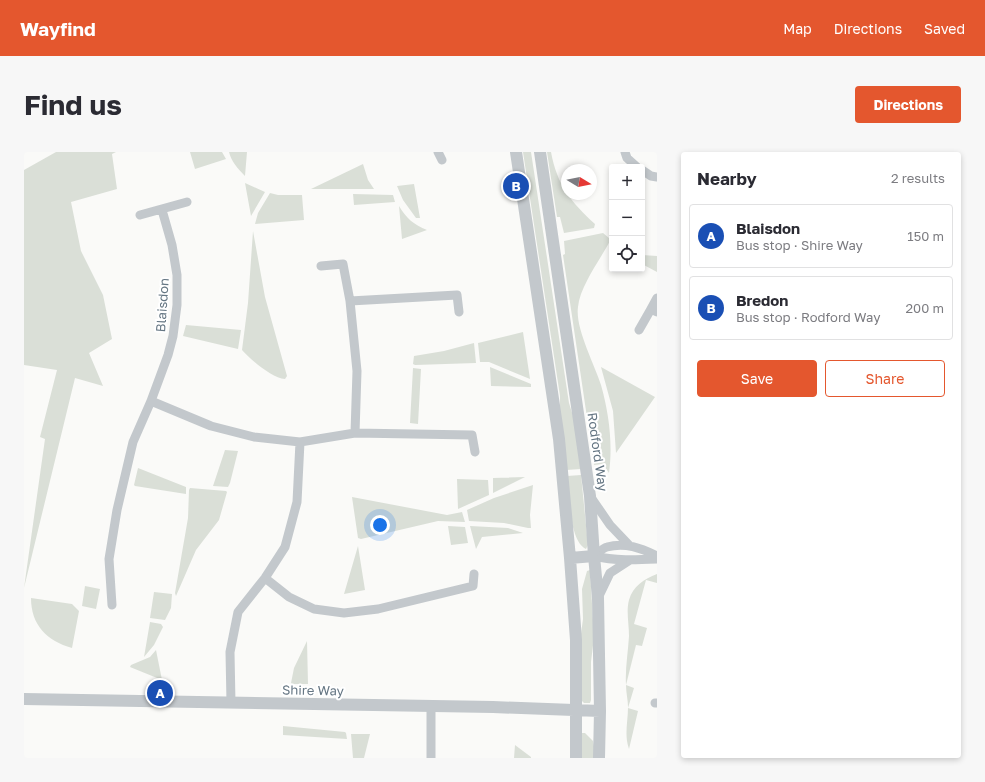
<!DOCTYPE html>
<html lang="en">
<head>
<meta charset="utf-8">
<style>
  body { margin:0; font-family:"Golos Text",sans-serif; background:#f7f7f7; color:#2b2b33 }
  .controls { position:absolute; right:12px; top:12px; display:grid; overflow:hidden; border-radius:4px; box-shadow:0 2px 6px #0003 }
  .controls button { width:36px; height:36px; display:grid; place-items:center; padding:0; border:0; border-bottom:1px solid #e1e1e2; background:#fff; color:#2b2b33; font:20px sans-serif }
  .compass { position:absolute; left:537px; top:12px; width:36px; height:36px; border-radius:50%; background:#fff; box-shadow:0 2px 6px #0003; rotate:100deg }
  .you { position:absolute; left:356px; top:373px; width:14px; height:14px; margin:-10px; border:3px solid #fff; border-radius:50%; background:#1a73e8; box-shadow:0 0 0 6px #1a73e833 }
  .badge { display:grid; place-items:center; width:26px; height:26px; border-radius:50%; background:#e4572e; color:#fff; font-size:13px; font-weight:700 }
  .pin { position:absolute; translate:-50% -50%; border:2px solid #fff; box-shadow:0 1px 4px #0006 }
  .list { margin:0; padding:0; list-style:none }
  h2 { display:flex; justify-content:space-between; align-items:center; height:52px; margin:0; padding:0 16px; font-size:17px }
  h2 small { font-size:13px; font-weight:400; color:#7c7c81 }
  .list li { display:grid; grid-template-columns:26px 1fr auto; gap:12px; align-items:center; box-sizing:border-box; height:64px; margin:0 8px 8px; padding:0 8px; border:1px solid #e1e1e2; border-radius:4px }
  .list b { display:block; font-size:15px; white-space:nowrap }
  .list p { margin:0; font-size:13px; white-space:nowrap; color:#7c7c81 }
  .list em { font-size:13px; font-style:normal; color:#7c7c81 }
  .actions { display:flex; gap:8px; padding:12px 16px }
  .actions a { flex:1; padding:9px 0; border:1px solid #e4572e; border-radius:4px; text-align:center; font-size:14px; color:#e4572e }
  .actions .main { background:#e4572e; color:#fff }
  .icon { flex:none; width:22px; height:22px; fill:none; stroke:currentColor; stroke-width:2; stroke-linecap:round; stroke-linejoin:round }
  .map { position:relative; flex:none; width:633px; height:606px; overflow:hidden; border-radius:4px }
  header { display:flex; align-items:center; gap:24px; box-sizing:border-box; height:56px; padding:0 20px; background:#e4572e; color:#fff }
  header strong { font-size:19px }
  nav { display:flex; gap:22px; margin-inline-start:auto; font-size:14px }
  .intro { display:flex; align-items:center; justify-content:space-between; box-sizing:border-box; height:96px; padding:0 24px }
  h1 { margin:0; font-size:28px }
  .button { padding:10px 18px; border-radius:4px; background:#e4572e; color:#fff; font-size:14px; font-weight:700 }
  main { display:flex; gap:24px; padding:0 24px }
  aside { flex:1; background:#fff; border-radius:4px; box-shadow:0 2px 6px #0003 }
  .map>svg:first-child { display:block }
  .green { fill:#dadfd7 }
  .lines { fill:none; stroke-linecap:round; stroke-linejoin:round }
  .minor { stroke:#c3c8cc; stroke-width:9 }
  .tertiary { stroke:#c3c8cc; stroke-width:12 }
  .labels { text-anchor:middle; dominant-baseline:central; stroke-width:4; stroke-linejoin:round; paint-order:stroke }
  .street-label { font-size:13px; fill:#657683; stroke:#fff }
</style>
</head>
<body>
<header>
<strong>Wayfind</strong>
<nav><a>Map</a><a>Directions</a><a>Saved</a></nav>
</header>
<div class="intro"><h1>Find us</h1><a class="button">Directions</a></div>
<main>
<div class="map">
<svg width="633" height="606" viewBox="0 0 633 606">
  <rect width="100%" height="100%" fill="#fafaf8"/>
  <path class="green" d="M32,0H92L88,2L93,37L47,50L57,99L79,143L88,187L65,201L79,234L51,226L0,436L21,287L16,285L33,218L0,213V18Z
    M166,0H198L202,7L171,17Z
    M205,0H223L221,24C214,17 207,9 205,0Z
    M499,0H507L545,251L552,274L557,317L542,318L536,266V244Z
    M523,0H527C533,33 547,50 571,72L570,76L540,81L536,65H533Z
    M339,12L344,28L350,37H287Z
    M221,31L241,40L227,64Z
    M390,32L396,66H392L379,48L373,34Z
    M246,41L254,43H278L280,68L231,72L234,61Z
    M329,42L369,43L371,50L330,53Z
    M375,54C382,66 390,73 403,78L378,87Z
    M229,79L241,145L263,224L261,227C248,226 227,208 218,198L224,151Z
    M579,81L585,86L586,89C576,108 556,134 554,155C551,176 570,211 577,233C585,261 589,292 585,321L579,312L570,313L539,103L541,102L540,89Z
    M618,103L633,104V120L618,112Z
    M162,173L217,178L214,197L159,184Z
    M499,180L506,227L465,210H456L454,191Z
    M450,191L452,211L391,213L389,212L390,204L420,199Z
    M466,215L507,232V235L467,234Z
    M577,215L631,245L592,301L589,259Z
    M389,216L397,217L394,272L386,271Z
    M201,298L214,299L206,331L204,335L189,334Z
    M114,316L162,335V342L111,334L110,333Z
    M557,323L564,393L562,397C545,389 545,341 543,324Z
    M501,325L469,341V326Z
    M433,327L464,328L465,343L434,357Z
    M509,333L506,363L507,376H504L480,371L445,369L443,358L470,346Z
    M166,336L202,339L203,340L195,368L172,398L152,444L151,441L164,366L165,338Z
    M328,345L423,363L438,360L441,370L414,369L337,387L334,386Z
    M424,374L441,375L444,391L427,393Z
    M446,374L484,376L499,381L458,385L452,397Z
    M334,394L341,438L320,442Z
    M566,418L570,485L567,510V548L566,551H560L558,549L556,489L559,467L558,437L563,419Z
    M633,422V431L622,428L610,472L623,476L618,494L612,493L602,533L610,536L604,556L614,559L605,597C600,583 604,570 604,555C604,548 602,541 602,533C601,517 604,501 605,484C605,472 602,459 605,448C609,434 620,427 633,422Z
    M61,434L76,437L72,457L58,454Z
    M130,440L148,442L147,456L141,468L126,466Z
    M7,446L48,452L55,459L48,496C23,489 7,473 7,446Z
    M126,470L137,472L139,475L130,493L120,505Z
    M283,489L284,532H268L267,531L270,516Z
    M132,498L138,528L106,515L107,513L126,505Z
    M259,574L321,580L322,581L323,587L259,583Z
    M558,581H561L569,589L572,606H557Z
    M327,582H346L340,606H329Z
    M491,593L507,605V606H490Z"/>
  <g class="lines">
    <path class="minor" d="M414,0L418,8
      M601,0L603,6L613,15
      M618,18L627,24L633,25
      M116,63L163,50
      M297,114L319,112L326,149L333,219L331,281
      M633,146L627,157L633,160
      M326,149L433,143L435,160
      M615,178L627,157
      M127,249L187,274L230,285L276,290L331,281L448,283L451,300
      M566,344L586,373L605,393
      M570,404C574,401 579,396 583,395C601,390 617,396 633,404
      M570,404C591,409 612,408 633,407
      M241,426L265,445L290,457L320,461L354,457L449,434L450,422
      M574,446L586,421L606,408
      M88,453L85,407L93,358L109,290L127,249L144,203L149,184L153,153V123L148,93L138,58
      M207,551L206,500L214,460L241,426L261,395L273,350L276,290
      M631,551H633
      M407,555V606"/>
    <path class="tertiary" d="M492,0L535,287L546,406L552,488V606
      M516,0L566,344L570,404L574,446L576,559L575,606
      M546,406L570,404
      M0,547L469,555L576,559"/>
  </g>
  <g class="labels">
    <g class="street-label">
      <text transform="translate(138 153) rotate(-86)">Blaisdon</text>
      <text transform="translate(574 300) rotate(82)">Rodford Way</text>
      <text transform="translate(289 538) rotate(1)">Shire Way</text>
    </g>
  </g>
</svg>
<div class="controls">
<button>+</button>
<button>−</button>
<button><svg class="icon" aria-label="locate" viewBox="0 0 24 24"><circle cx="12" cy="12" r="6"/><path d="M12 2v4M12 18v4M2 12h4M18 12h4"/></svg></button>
</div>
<svg class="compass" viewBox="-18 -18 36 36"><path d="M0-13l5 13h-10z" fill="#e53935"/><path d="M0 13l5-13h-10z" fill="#7c7c81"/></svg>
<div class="you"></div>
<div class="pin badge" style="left:136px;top:541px;background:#1a4fb4">A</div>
<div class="pin badge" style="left:492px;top:34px;background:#1a4fb4">B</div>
</div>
<aside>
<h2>Nearby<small>2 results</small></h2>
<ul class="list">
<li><span class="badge" style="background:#1a4fb4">A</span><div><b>Blaisdon</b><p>Bus stop · Shire Way</p></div><em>150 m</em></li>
<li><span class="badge" style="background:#1a4fb4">B</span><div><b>Bredon</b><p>Bus stop · Rodford Way</p></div><em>200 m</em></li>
</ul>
<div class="actions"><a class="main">Save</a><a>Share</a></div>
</aside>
</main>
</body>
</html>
